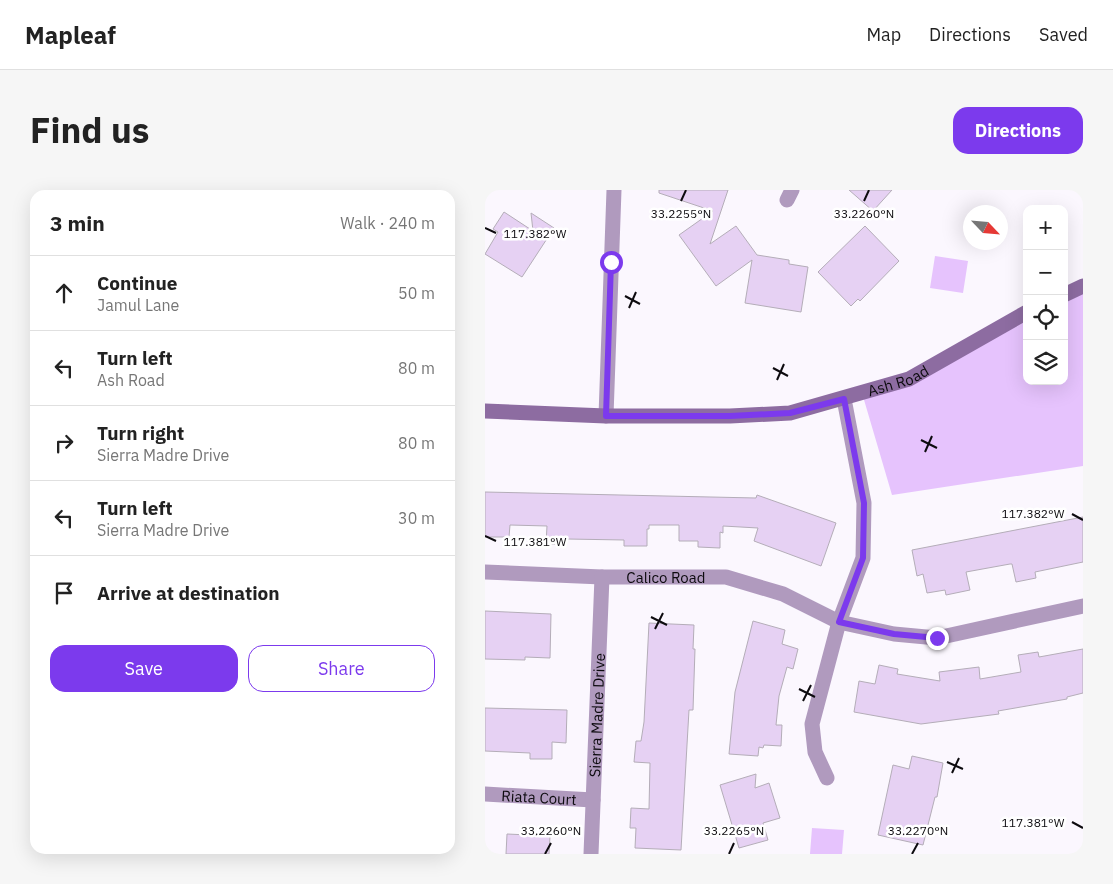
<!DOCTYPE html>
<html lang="en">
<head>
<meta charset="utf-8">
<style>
  body { margin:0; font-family:"IBM Plex Sans",sans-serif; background:#f6f6f6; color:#222 }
  .controls { position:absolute; right:15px; top:15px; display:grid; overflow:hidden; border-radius:10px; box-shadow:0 5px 20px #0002 }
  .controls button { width:45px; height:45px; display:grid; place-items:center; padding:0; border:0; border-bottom:1px solid #e0e0e0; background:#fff; color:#222; font:25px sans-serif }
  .compass { position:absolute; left:478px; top:15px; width:45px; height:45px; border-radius:50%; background:#fff; box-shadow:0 5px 20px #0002; rotate:116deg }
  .stop { position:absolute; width:15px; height:15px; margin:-11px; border:4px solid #7c3aed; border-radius:50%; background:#fff }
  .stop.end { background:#7c3aed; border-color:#fff; box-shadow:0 1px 5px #0008 }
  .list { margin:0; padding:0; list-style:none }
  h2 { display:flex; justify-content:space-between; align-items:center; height:65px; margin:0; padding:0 20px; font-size:21px }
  h2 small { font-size:16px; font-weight:400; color:#767676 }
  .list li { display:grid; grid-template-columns:32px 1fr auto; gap:15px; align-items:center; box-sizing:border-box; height:75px; padding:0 20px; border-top:1px solid #e0e0e0 }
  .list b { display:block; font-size:19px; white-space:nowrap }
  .list p { margin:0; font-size:16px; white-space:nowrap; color:#767676 }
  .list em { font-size:16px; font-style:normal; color:#767676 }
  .actions { display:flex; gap:10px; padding:15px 20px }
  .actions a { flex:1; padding:11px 0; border:1px solid #7c3aed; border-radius:15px; text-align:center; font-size:18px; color:#7c3aed }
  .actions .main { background:#7c3aed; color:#fff }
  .icon { flex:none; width:28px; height:28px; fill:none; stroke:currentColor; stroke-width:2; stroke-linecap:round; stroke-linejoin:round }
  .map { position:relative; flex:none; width:598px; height:664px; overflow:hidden; border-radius:15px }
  header { display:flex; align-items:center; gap:30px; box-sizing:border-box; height:70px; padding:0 25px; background:#fff; border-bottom:1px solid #e0e0e0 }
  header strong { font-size:24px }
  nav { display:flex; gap:28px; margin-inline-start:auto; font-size:18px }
  .intro { display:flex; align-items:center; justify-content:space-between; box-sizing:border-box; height:120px; padding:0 30px }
  h1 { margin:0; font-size:35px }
  .button { padding:12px 22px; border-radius:15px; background:#7c3aed; color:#fff; font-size:18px; font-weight:700 }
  main { display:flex; gap:30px; padding:0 30px }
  aside { flex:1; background:#fff; border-radius:15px; box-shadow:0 5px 20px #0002 }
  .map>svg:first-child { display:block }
  .green { fill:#e6c3fd }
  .building { fill:#e6d1f3; stroke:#b4adb8 }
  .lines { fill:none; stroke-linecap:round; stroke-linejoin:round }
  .street { stroke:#b09abe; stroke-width:15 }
  .secondary { stroke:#8d6ca1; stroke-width:15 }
  .route { stroke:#7c3aed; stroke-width:6 }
  .ticks { fill:none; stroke:#0d0b0f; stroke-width:2 }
  .labels { text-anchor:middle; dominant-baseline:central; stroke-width:5; stroke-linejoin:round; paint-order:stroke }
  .street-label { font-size:15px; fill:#0d0b0f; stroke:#fff }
  .ticks-label { font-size:12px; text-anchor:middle; fill:#0d0b0f; stroke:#fff; stroke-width:5; stroke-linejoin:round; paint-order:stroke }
</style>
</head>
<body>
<header>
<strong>Mapleaf</strong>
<nav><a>Map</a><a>Directions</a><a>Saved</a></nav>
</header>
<div class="intro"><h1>Find us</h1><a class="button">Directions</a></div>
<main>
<aside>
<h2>3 min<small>Walk · 240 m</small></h2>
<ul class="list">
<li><svg class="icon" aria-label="ahead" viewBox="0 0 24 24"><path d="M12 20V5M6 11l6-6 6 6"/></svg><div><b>Continue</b><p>Jamul Lane</p></div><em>50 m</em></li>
<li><svg class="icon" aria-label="left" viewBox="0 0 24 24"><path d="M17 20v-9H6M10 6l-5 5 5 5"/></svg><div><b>Turn left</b><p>Ash Road</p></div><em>80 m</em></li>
<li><svg class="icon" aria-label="right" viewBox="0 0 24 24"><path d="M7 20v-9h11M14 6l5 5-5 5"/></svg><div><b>Turn right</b><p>Sierra Madre Drive</p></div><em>80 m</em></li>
<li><svg class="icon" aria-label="left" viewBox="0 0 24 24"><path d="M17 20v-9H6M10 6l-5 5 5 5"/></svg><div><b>Turn left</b><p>Sierra Madre Drive</p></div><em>30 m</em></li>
<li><svg class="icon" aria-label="arrive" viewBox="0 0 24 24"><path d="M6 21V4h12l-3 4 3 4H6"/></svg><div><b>Arrive at destination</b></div></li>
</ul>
<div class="actions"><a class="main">Save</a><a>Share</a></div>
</aside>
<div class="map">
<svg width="598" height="664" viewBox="0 0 598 664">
  <rect width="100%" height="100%" fill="#fbf7fe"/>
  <path class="green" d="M450,66L483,71L478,103L445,98Z
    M598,96V276L407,305L377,203L424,189L542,122V191H579V105Z
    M327,638L359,640L357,664H325Z"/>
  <path class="building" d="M174,0H243L225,54L251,36L272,65L304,70V74L323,77L316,122L260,113L267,70L231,96L194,45L228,21L174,3Z
    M364,0H407L388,21Z
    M19,22L48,41L46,23L69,38L37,87L0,64L13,42L8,39Z
    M380,36L414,71L375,111L373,109L366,116L333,82Z
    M0,302L271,308L272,305L351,333L336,376L269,351L273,338L238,336V343L235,342V358L213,357V351H194V335H164V339H162V356H139V350L82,349L81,354H61L62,336L25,335L24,347H0Z
    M598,327V372L550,382L551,388L531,392L527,374H525L481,382L485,400L461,405L460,400L442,403L438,384L432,386L427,360Z
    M0,421L66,424L65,468L40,467V470L0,469Z
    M268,431L300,440L297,454L313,459L308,479L302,477L294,506L291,535H297L296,556L279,555L278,558L274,557L273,566L244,564L250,502Z
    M164,433L209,435L208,459H210L208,520H204L196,660L150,658L151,638H145L146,618L164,619L165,573L149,572L151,551H156L159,532Z
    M598,459V503L582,507V509L513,521L514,524L436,534L369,522L374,491L390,494L394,475L413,479L412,484L455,491L454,482L494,477L495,489L536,482L533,465L553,462L554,467Z
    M0,518L82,520L81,553L67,552V569H45V563L0,561Z
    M427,566L458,573L452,607H450L438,655L393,645L408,575L424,579Z
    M271,584L270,598L284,593L295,628L278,633L283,650L254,658L235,595Z
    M22,644L65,646L64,664H21Z"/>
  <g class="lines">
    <g class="street">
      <path d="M302,10L307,0"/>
      <path d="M121,226L129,0"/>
      <path id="s1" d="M0,382L117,387H241L298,404L354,432L409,444L452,448L598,416"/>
      <path d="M342,588L330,562L327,534L354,432L378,368L379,313L359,209"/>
      <path id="s2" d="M0,604L108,610"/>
      <path id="s3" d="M106,664L117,387"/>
    </g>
    <g class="secondary">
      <path d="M579,105L598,96"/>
      <path id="s4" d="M0,221L121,226H245L305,223L424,189L542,122"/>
    </g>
  </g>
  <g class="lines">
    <path class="route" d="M126,72L121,226H245L305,223L359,209L379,313L378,368L354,432L409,444L452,448"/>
  </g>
  <path class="ticks" d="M196,11L201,0M379,11L384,0M0,38L11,43M140,106L155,114M144,118L151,102M288,178L303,186M292,190L299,174M436,250L452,258M440,262L447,246M587,324L598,330M0,346L11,351M166,427L182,435M170,439L178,423M314,499L330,507M318,511L326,495M462,572L478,579M467,583L474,568M587,632L598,638M60,664L66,653M244,664L249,653M427,664L433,653"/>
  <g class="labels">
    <g class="street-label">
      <text stroke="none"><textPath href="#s4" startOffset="418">Ash Road</textPath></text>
      <text stroke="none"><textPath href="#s1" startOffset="181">Calico Road</textPath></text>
      <text stroke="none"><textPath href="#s3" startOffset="139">Sierra Madre Drive</textPath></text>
      <text stroke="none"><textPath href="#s2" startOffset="54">Riata Court</textPath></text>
    </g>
  </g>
  <g class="ticks-label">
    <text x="379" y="28">33.2260°N</text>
    <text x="196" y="28">33.2255°N</text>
    <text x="50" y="48">117.382°W</text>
    <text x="548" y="328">117.382°W</text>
    <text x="50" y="356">117.381°W</text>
    <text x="548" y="637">117.381°W</text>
    <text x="66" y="645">33.2260°N</text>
    <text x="249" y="645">33.2265°N</text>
    <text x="433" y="645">33.2270°N</text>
  </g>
</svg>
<div class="controls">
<button>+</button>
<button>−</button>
<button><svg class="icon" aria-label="locate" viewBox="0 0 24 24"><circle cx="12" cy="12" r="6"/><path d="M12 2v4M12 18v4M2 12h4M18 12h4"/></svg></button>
<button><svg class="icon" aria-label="layers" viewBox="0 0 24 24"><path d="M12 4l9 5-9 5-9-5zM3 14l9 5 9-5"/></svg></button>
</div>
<svg class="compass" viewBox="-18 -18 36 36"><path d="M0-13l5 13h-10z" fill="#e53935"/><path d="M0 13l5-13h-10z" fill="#767676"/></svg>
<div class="stop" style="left:126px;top:72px"></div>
<div class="stop end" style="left:452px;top:448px"></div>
</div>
</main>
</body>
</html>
